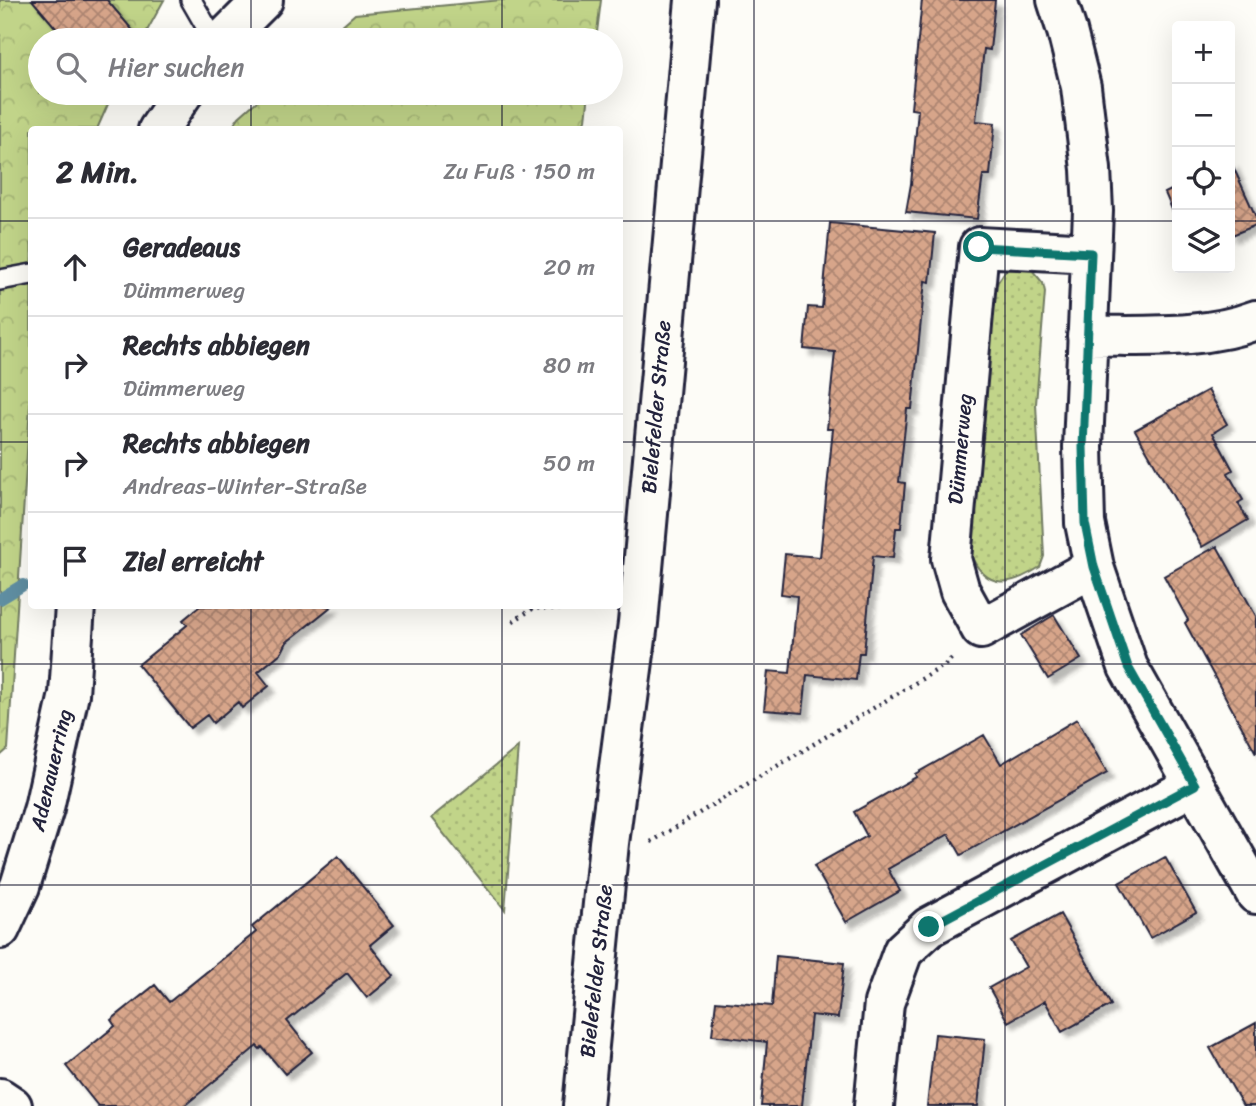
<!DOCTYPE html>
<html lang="de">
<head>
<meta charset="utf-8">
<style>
  body { margin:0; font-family:Sriracha,sans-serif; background:#f2f2f3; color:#2b2b33 }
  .controls { position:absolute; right:21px; top:21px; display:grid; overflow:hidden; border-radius:7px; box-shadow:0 7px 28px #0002 }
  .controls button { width:63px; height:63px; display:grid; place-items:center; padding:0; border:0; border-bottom:2px solid #e1e1e2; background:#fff; color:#2b2b33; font:35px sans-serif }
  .stop { position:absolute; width:21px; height:21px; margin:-16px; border:5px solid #0f766e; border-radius:50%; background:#fff }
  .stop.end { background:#0f766e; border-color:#fff; box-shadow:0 2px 7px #0008 }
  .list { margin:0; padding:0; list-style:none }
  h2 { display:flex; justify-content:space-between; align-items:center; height:91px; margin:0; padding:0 28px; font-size:30px }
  h2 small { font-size:23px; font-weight:400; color:#7c7c81 }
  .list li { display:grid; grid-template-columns:46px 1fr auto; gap:21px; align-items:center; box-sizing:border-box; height:98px; padding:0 28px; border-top:2px solid #e1e1e2 }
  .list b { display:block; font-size:26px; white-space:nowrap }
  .list p { margin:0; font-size:23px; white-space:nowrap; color:#7c7c81 }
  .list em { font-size:23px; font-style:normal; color:#7c7c81 }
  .icon { flex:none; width:38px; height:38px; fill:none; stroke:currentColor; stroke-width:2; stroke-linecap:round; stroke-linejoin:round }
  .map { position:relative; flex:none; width:1256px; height:1106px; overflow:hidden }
  .search { position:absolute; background:#fff; box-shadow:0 7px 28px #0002; left:28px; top:28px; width:595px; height:77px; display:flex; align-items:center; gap:18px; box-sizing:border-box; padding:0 24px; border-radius:38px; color:#7c7c81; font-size:26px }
  .panel { position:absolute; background:#fff; box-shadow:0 7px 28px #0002; left:28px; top:126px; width:595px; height:483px; border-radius:7px }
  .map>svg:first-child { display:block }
  .forest { fill:url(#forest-crowns); stroke:#727b62; stroke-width:2 }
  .park { fill:url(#park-dots); stroke:#727b62; stroke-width:2 }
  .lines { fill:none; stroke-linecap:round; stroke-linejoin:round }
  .stream { stroke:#5f8ea2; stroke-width:12 }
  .building { fill:url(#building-cross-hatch); stroke:#22223b; stroke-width:2; filter:url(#shadow) }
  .service-casing { stroke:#22223b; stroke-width:24 }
  .minor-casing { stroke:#22223b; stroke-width:44 }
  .secondary-casing { stroke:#22223b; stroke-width:44 }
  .path { stroke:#22223b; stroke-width:4.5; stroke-dasharray:2 5; stroke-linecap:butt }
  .service { stroke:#fdfcf7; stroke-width:19 }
  .minor { stroke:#fdfcf7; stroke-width:38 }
  .secondary { stroke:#fdfcf7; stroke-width:38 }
  .route { stroke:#0f766e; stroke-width:9 }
  .grid { fill:none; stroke:#22223b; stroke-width:2; stroke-opacity:0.55 }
  .labels { text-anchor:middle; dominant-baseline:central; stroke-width:5; stroke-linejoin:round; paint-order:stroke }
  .street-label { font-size:21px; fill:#22223b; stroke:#fdfcf7 }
</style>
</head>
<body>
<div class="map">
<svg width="1256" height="1106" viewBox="0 0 1256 1106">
  <defs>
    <pattern id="forest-crowns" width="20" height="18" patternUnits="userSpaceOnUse" patternTransform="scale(1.75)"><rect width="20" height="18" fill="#c1d489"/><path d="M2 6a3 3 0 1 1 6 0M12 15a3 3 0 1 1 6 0" fill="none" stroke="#a6b677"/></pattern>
    <pattern id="park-dots" width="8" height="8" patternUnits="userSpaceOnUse" patternTransform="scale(1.75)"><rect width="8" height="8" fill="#c1d489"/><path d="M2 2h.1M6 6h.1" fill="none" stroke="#a6b677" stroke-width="1.8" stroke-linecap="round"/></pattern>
    <pattern id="building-cross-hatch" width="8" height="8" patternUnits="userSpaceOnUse" patternTransform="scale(1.75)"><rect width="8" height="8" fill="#d7a58a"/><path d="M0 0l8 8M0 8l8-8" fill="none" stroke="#ae8672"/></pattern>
    <filter id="shadow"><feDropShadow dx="6" dy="6" stdDeviation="2" flood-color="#0004"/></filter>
  </defs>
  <rect width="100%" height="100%" fill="#fdfcf7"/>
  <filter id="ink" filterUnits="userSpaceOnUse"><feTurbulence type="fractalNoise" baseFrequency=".0143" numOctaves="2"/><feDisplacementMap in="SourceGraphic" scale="14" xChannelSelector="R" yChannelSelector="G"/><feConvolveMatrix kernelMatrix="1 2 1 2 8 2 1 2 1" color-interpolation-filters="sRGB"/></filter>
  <g filter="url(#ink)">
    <path class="forest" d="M0,0H164L142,40H40V93H113L97,129L32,130L31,390L8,749L0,756Z
      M501,0H601L596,40H325L355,14Z
      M266,93H589L586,120L574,129H231L239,117Z"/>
    <path class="park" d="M1014,268L1032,270L1043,283L1045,292L1036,404L1044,556L1040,567C1011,586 987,591 970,554L994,288L1005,271Z
      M518,747L505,910L431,818Z"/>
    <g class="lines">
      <path class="stream" d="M0,599L23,585"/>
    </g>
    <path class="building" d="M32,0H107L141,40H66Z
      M922,0H995L990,50L984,49L976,121L995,123L990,175H983L977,219L906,212L911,184L918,110L911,109Z
      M1231,162L1256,217V225L1230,236Z
      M1177,187V221L1165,193Z
      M830,223L935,233L930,282L925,281L912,409H907L899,482L905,483L901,528H896L893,558L873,556L864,653H859L856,680L807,675L803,713L764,710L768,671L790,673L797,596L781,594L785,554L820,557L833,429H827L835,352L804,349L808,307L822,308Z
      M1208,390L1227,424L1213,433L1233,470L1228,473L1243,500L1238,503L1248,520L1202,547L1135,430Z
      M1217,546L1256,616V753L1185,623L1188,620L1164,576Z
      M200,606H332L287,642L282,652L258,672L269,686L242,708L238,702L213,723L207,715L190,728L138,665L187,625L183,620Z
      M1054,615L1081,659L1048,679L1021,635Z
      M1077,719L1107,773L961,855L949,834L888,869L900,891L846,922L814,866L867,836L854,812L916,777L915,774L984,735L1001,764Z
      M338,856L394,925L370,945L394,976L367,998L347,973L287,1021L312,1052L285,1074L262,1047L260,1049L257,1046L184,1106H98L66,1066L115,1026L111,1020L155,985L169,1002L256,932L252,927Z
      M1165,857L1196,912L1150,938L1119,883Z
      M1060,914L1111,1005L1062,1032L1045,1001L1008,1022L989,988L1026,967L1011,941Z
      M776,956L844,963L838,1018L811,1015L802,1106H761L767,1042L712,1035L716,1001L772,1006Z
      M1256,1023V1106H1243L1210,1048Z
      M935,1034L985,1039L978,1106H927Z"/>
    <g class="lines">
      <g class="service-casing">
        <path id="service" d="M191,0L214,40
          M0,280L32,274"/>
      </g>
      <g class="minor-casing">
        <path id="minor" d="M1057,0L1067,31L1081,87L1091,169L1093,211L1083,447L1085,523L1094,567L1128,667L1256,894
          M223,40L263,0
          M158,130L183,93
          M1091,253L979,247L951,559L960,591L981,629L1094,567
          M1087,336C1143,335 1203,340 1256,320
          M0,929L20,886L44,808L69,694L75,606
          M0,1098L12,1106
          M874,1106L884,1003L903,951L929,927L1194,785"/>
      </g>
      <g class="secondary-casing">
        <path id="secondary" d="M583,1106L609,843L638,623L695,0"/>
      </g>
      <path class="path" d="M513,621L534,608L586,610
        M651,842L945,665L953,657"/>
      <use href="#service" class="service"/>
      <use href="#minor" class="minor"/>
      <use href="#secondary" class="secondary"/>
    </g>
  </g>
  <g class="lines" filter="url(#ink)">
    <path class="route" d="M929,927L1195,785L1128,667L1094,567L1085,523L1083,447L1091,253L979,247"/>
  </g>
  <path class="grid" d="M251,0V40M502,0V40M754,0V1106M1005,0V1106M251,93V130M502,93V130M0,221H32M620,221H1177M1230,221H1256M0,442H32M620,442H1256M251,606V1106M502,606V1106M0,664H1256M0,885H1256"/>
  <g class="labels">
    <g class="street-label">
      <text transform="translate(656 407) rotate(-85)">Bielefelder Straße</text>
      <text transform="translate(960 449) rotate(-85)">Dümmerweg</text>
      <text transform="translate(51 770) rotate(-77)">Adenauerring</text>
      <text transform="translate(596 971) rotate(-84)">Bielefelder Straße</text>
    </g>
  </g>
</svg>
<div class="controls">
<button>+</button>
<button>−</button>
<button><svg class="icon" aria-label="locate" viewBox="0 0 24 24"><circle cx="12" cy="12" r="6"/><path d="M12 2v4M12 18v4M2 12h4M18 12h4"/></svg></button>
<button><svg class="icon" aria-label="layers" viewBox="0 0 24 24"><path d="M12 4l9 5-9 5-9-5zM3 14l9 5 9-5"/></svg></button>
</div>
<div class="stop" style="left:979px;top:247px"></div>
<div class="stop end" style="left:929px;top:927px"></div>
<div class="search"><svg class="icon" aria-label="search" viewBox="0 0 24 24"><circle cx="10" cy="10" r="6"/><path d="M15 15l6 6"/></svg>Hier suchen</div>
<section class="panel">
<h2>2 Min.<small>Zu Fuß · 150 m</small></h2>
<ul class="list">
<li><svg class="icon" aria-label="ahead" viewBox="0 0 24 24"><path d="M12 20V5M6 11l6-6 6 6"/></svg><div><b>Geradeaus</b><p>Dümmerweg</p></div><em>20 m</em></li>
<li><svg class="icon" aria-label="right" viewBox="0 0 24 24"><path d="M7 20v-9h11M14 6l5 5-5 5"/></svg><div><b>Rechts abbiegen</b><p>Dümmerweg</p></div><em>80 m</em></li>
<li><svg class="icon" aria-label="right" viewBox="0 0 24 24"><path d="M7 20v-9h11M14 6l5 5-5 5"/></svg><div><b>Rechts abbiegen</b><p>Andreas-Winter-Straße</p></div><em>50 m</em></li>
<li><svg class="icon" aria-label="arrive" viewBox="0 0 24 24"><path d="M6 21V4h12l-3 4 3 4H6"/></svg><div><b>Ziel erreicht</b></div></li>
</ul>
</section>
</div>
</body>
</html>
